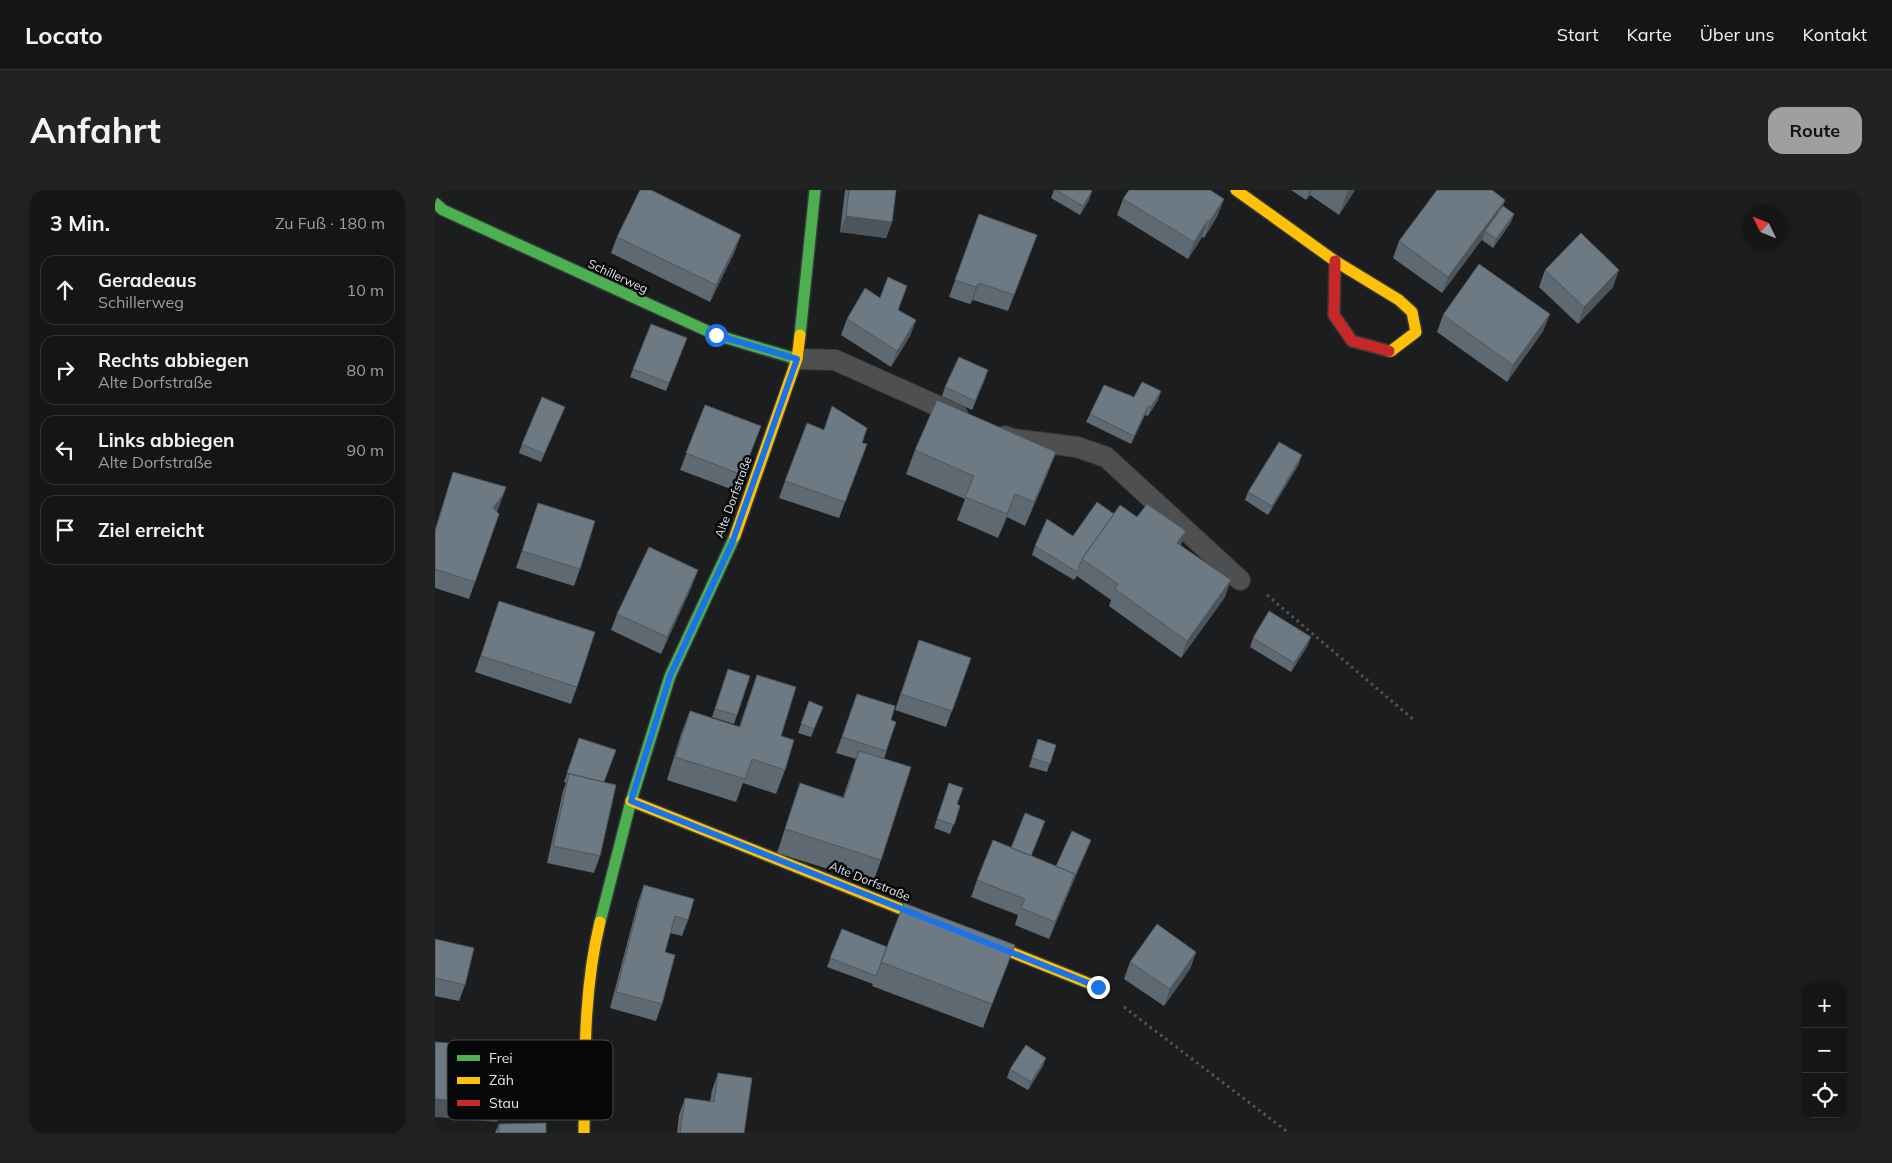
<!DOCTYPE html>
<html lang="de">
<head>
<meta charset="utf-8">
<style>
  body { margin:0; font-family:Mulish,sans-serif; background:#212323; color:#f1f3f6 }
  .controls { position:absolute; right:15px; bottom:15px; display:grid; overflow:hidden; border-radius:10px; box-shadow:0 2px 12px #0003 }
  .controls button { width:45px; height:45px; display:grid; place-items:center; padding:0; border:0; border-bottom:1px solid #333535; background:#141616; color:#f1f3f6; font:25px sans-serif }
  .compass { position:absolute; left:1307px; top:15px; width:45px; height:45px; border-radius:50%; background:#141616; box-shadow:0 2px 12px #0003; rotate:313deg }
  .stop { position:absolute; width:15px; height:15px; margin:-11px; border:4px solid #1a73e8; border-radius:50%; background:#fff }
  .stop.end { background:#1a73e8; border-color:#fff; box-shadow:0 1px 5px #0008 }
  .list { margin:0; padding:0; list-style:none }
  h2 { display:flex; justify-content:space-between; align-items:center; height:65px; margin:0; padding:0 20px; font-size:21px }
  h2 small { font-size:16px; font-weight:400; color:#9d9fa1 }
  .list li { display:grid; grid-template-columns:32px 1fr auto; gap:15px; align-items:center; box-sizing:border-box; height:70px; margin:0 10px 10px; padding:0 10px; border:1px solid #333535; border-radius:15px }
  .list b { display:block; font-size:19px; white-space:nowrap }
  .list p { margin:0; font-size:16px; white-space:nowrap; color:#9d9fa1 }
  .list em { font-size:16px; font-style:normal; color:#9d9fa1 }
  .icon { flex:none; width:28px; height:28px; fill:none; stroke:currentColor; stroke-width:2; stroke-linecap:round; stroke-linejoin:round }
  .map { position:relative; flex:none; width:1427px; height:943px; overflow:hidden; border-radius:15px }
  header { display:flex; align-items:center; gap:30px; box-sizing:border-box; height:70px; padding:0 25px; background:#141616; border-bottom:1px solid #333535 }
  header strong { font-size:24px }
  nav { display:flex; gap:28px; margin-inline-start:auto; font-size:18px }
  .intro { display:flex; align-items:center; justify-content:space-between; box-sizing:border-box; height:120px; padding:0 30px }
  h1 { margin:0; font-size:35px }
  .button { padding:12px 22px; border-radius:15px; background:#9d9fa0; color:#111; font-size:18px; font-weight:700 }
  main { display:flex; gap:30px; padding:0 30px }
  aside { flex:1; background:#141616; border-radius:15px; box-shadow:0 2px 12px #0003 }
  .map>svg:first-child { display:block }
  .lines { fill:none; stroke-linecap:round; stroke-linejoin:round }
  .lane-casing { stroke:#353738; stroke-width:22 }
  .fast-casing { stroke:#353738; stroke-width:14 }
  .slow-casing { stroke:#353738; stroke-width:14 }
  .jam-casing { stroke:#353738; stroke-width:14 }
  .path { stroke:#545455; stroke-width:3; stroke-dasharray:2.5 4; stroke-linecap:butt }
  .lane { stroke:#4e4f50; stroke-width:20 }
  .fast { stroke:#4caf50; stroke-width:11 }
  .slow { stroke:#ffc107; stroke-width:11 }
  .jam { stroke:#c62828; stroke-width:11 }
  .wall { fill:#5f6971 }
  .shaded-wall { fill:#4d555c }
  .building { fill:#6e7a83; stroke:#4d555c }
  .route { stroke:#1a73e8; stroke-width:6 }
  .labels { text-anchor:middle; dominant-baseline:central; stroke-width:5; stroke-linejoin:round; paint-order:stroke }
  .street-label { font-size:12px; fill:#e3e5e6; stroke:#060708 }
  .key { fill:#060708; stroke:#484a4b; stroke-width:1 }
  .key-label { font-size:14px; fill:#e3e5e6 }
</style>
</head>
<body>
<header>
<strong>Locato</strong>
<nav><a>Start</a><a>Karte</a><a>Über uns</a><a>Kontakt</a></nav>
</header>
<div class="intro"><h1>Anfahrt</h1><a class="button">Route</a></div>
<main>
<aside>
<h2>3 Min.<small>Zu Fuß · 180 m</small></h2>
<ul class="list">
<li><svg class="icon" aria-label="ahead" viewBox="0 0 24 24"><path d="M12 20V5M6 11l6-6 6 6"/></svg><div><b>Geradeaus</b><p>Schillerweg</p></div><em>10 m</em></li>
<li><svg class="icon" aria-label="right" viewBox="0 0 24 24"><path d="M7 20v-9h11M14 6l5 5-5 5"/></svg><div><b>Rechts abbiegen</b><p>Alte Dorfstraße</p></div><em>80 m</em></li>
<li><svg class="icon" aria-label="left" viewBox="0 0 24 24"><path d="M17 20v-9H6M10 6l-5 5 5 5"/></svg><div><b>Links abbiegen</b><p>Alte Dorfstraße</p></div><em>90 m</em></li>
<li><svg class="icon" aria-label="arrive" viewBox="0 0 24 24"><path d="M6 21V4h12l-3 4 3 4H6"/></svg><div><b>Ziel erreicht</b></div></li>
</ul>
</aside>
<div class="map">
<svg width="1427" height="943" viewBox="0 0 1427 943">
  <rect width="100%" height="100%" fill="#1b1d1e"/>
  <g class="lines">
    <g class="lane-casing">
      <path id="lane" d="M362,169L400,170L523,225
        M570,246L578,249L642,257L671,267L805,390"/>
    </g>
    <g class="fast-casing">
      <path id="fast" d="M0,13L8,20L281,145L362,169
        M365,145L380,0
        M165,732L196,611L235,486L300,346"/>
    </g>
    <g class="slow-casing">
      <path id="slow" d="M801,0L900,71L964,110L977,122L981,142L956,161H954
        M300,346L362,169L365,145
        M196,611L501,733
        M541,748L663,797
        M149,943C150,873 148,801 165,732"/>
    </g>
    <g class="jam-casing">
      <path id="jam" d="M900,71L899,125L917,151L954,161"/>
    </g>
    <path class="path" d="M832,405L979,530
      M689,817L854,943"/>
    <use href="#lane" class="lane"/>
    <use href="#fast" class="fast"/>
    <use href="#slow" class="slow"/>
    <use href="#jam" class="jam"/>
  </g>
  <path class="wall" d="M410,0H461L457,32L451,48L405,42Z
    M619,0H655L657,1L654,10L645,25L616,8Z
    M856,0H920L904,25L875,5L871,10Z
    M688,9L783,25L769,48L767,47L753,69L682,25Z
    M1070,10L1067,19L1079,24L1076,32L1058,58L1047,50L1048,48L1007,103L958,68L964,51Z
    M544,24L602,45L573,121L538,110L535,114L514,107Z
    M182,47L300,61L275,112L176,63Z
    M1110,80L1178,97L1143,134L1104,97Z
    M463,120L481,130L475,146L456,177L406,145L412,129Z
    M1115,124L1108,141L1072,192L1002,142L1008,125Z
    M252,148L231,201L195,187L198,179Z
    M550,189L537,220L507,206L510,197Z
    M726,201L723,210L713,226L710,225L696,254L651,232L655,224L699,207Z
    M270,215L326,236L301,301L245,280Z
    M126,226L106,272L84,263L87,254Z
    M389,240L427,253L432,254L404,328L344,308L350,291Z
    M480,260L612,285L590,336L572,327L563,348L522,330L530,309L471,284Z
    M864,274L833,325L810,310L813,302Z
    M18,282L71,297L62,322L64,324L34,409L0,398V339Z
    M103,313L145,379L139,396L81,378Z
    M679,324L746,356L790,407L746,468L674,416L676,410L642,386L639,390L597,365L600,356L638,346Z
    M257,396L226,464L176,440L182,424Z
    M64,411L142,497L136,514L40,482Z
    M818,448L873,455L856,482L815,457Z
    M484,450L536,468L511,537L460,520Z
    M293,479L302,525L299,534L277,527Z
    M322,485L346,546L350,580L341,604L308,593L301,612L232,590L246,544L255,521L304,537Z
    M422,504L456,530L461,532L449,569L446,670L438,693L342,663L357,617L365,593L408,607L421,569L401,563Z
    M374,511L388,517L376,547L363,543Z
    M144,548L169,592L165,666L159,683L112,673L128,601L131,593L129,592Z
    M603,549L621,555L612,582L594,577Z
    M514,593L522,614L525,616L515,644L499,638Z
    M656,650L614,749L580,735L583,725L536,707L542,690L596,666L621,676Z
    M209,695L253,730L247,746L235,743L230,762L227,814L221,831L175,818L203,712Z
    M407,739L452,757L580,755L548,838L437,796L438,794L392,777Z
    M0,749L30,795L24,811L0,806Z
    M761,762L755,779L729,816L689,789L695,772Z
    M608,876L593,900L572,888L575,879Z
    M283,883L309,943H242L244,925L250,908L275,912L277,900Z
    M64,934L111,943H60Z"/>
  <path class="shaded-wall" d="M875,0H877L875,5L871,10Z
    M913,0H920L904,25L912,2Z
    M657,1L654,10L645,25L648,16Z
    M789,9L783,25L769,48L775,31Z
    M1070,10L1064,26L1050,41L1048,48L1007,103L1013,87Z
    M1079,24L1076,32L1058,58L1061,49Z
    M411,26L457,32L451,48L405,42Z
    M773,30L767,47L753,69L759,52Z
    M306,45L300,61L275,112L281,95Z
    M1184,80L1178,97L1143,134L1149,117Z
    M544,93L538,110L535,114L541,97Z
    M1115,124L1108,141L1072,192L1078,175Z
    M481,130L475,146L456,177L462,161Z
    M553,180L550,189L537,220L540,211Z
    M726,201L723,210L713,226L716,217Z
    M713,216L710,225L696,254L699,246Z
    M621,262L612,285L590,336L599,312Z
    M867,265L864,274L833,325L837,316Z
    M580,304L572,327L563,348L572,324Z
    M68,305L62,322L58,318Z
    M751,341L745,358L742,353Z
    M263,380L257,396L226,464L232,447Z
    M796,390L790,407L746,468L752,451Z
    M876,447L873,455L856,482L859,473Z
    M656,650L653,658L634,701L614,749L620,732L640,684Z
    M761,762L755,779L729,816L735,799Z
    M611,868L608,876L593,900L596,892Z
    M0,909L68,915L62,932L0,927Z"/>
  <path class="building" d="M205,0H216L306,45L281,95L182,47Z
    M414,0H461L457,32L411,26Z
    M621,0H655L657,1L648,16Z
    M694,0H775L789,9L775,31L773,30L759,52L688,9Z
    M1002,0H1057L1070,10L1013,87L964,51Z
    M1068,16L1079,24L1061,49L1050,41Z
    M544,24L602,45L579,105L544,93L541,97L520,90Z
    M1146,43L1184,80L1149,117L1110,80Z
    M1044,74L1115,124L1078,175L1008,125Z
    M453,87L472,96L463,120L481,130L462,161L412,129L430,98L445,108Z
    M216,134L252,148L234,193L198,179Z
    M524,167L553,180L540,211L510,197Z
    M707,192L726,201L716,217L713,216L699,246L655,224L669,195L699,207Z
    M107,207L130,217L109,264L87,254Z
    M502,210L621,262L599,312L580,304L572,324L530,307L539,286L480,260Z
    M270,215L326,236L307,285L251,263Z
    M397,216L432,238L427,253L432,254L410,312L350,291L372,233L389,240Z
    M844,252L867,265L837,316L813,302Z
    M18,282L71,297L68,305L58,318L64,324L40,392L0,379V342Z
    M662,312L679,324L647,369L642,382L600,356L612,329L638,346Z
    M103,313L160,331L145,379L87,361Z
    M712,314L751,341L742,353L796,390L752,451L680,399L683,394L647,369L685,315L702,327Z
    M214,357L263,380L232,447L182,424Z
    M64,411L160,442L142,497L46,466Z
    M834,421L876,447L859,473L818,448Z
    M484,450L536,468L517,521L466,504Z
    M293,479L315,486L302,525L280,519Z
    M322,485L361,497L346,546L359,550L350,580L317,569L310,589L240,567L255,521L305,537Z
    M422,504L460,516L456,530L461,532L451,561L407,547Z
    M374,511L388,517L379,539L366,534Z
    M144,548L181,560L169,592L132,583Z
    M603,549L621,555L615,574L597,568Z
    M424,561L476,577L446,670L350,639L365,593L409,608Z
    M134,584L181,595L165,666L118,656Z
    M514,593L528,598L522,614L525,616L519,635L502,629Z
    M590,623L610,631L596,666L576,658Z
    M637,641L656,650L637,692L640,684L621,676Z
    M558,650L640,684L620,732L586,718L590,709L542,690Z
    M209,695L259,709L253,730L240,726L230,762L240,765L227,814L181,802Z
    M469,713L580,755L557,814L446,772Z
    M722,734L761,762L735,799L695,772Z
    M407,739L452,757L441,786L395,768Z
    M0,749L39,758L30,795L0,788Z
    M0,852L73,858L68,915L0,909Z
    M591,855L611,868L596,892L575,879Z
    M283,883L317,888L309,943H245L250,908L279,912Z
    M111,933V943H64V934Z"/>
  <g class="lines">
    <path class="route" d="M281,145L362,169L297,353L235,486L196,611L663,797"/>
  </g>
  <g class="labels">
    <g class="street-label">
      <text transform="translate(183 86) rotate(25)">Schillerweg</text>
      <text transform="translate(298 307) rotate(-70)">Alte Dorfstraße</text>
      <text transform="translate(435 691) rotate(22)">Alte Dorfstraße</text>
    </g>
  </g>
  <rect x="12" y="850" width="166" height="80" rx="8" class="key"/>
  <rect x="22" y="865" width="23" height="6" fill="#4caf50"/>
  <rect x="22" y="887" width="23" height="7" fill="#ffc107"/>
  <rect x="22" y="910" width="23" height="6" fill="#c62828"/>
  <g class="key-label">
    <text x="54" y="873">Frei</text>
    <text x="54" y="895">Zäh</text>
    <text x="54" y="918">Stau</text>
  </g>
</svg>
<div class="controls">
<button>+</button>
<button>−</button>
<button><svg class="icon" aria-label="locate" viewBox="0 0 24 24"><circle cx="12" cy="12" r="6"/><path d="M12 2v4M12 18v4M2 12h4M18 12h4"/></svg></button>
</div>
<svg class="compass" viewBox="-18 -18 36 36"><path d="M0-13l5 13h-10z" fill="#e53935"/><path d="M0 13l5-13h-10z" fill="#9d9fa1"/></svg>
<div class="stop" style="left:281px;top:145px"></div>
<div class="stop end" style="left:663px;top:797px"></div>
</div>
</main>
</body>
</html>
